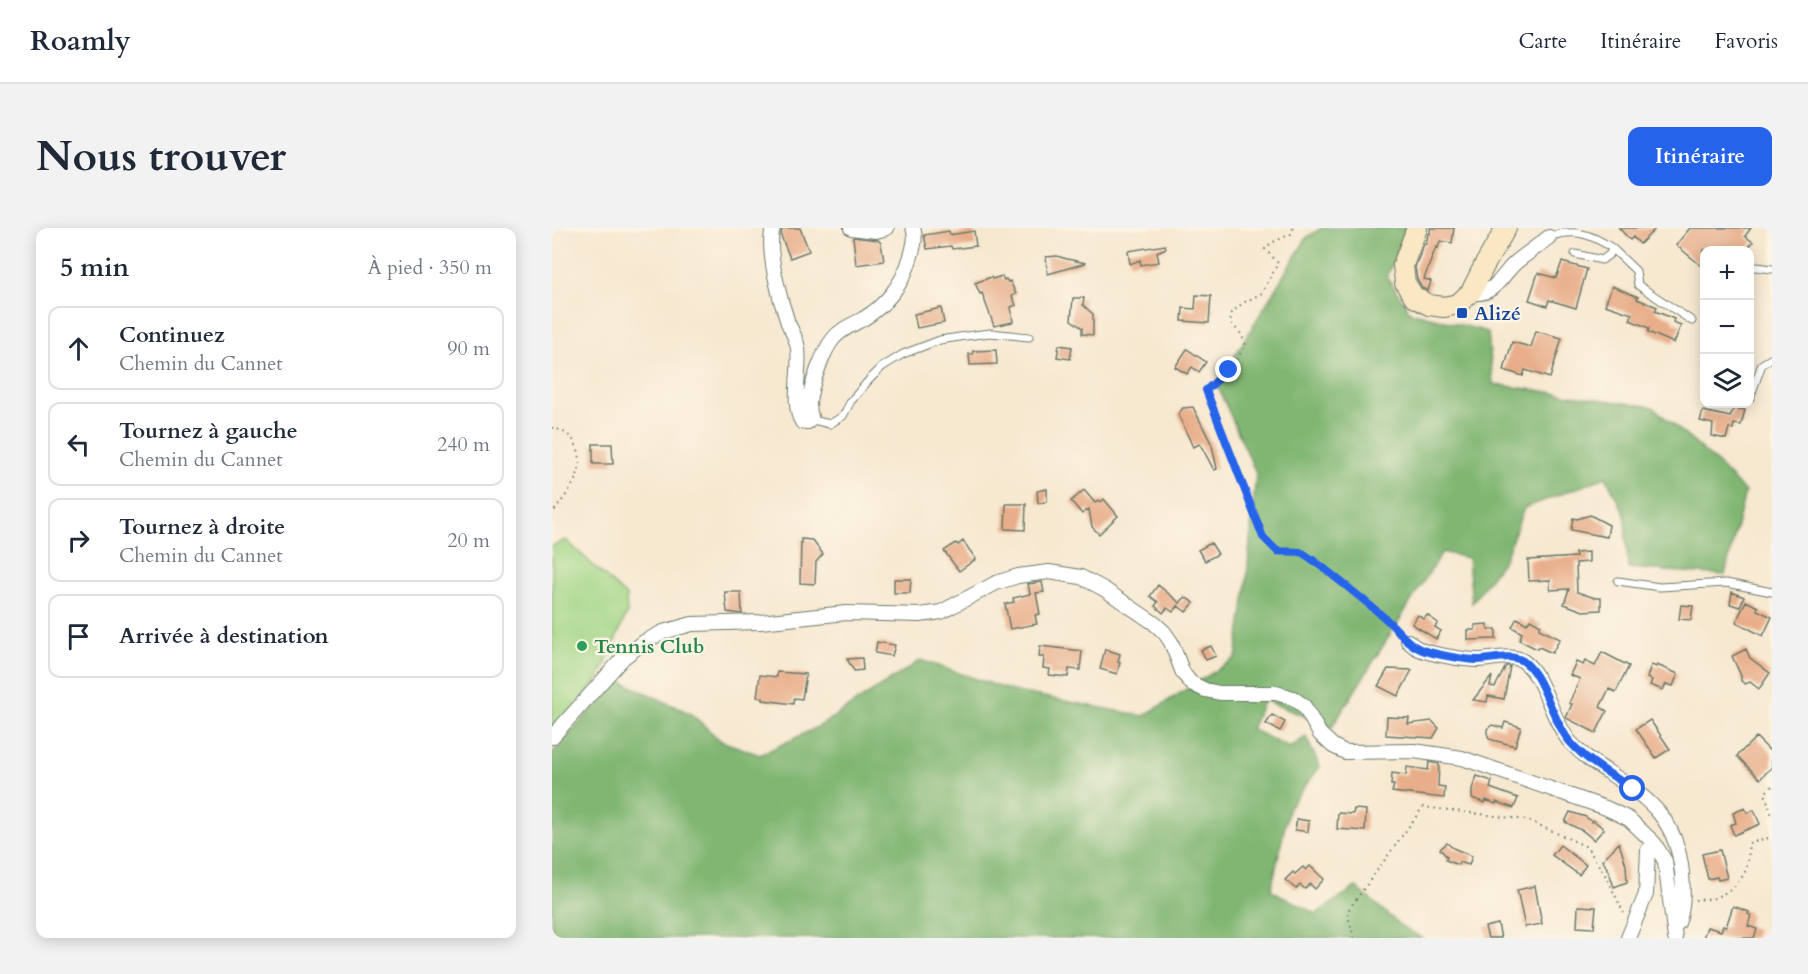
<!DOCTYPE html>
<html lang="fr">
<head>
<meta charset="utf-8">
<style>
  body { margin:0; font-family:Cardo,serif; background:#f2f2f3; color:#1f2937 }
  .controls { position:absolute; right:18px; top:18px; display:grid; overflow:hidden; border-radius:12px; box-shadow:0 3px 15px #0003 }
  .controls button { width:54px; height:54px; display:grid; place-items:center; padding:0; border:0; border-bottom:2px solid #e0e1e3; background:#fff; color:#1f2937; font:30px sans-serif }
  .stop { position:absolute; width:18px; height:18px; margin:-14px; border:4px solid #2563eb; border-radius:50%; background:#fff }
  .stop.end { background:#2563eb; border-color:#fff; box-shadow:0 2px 6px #0008 }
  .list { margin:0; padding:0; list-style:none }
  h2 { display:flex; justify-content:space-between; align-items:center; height:78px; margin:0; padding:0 24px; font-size:26px }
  h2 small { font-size:20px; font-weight:400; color:#747a83 }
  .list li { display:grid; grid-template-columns:39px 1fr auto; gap:18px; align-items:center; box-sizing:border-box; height:84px; margin:0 12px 12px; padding:0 12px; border:2px solid #e0e1e3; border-radius:12px }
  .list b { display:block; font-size:22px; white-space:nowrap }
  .list p { margin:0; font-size:20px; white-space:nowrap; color:#747a83 }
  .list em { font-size:20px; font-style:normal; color:#747a83 }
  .icon { flex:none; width:33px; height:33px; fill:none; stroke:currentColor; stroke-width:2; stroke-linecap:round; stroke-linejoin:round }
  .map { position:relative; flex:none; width:1220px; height:710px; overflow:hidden; border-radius:12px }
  header { display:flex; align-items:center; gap:36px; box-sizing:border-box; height:84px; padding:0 30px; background:#fff; border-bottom:2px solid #e0e1e3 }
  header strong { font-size:28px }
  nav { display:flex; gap:33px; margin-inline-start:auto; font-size:21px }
  .intro { display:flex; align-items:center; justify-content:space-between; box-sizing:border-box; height:144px; padding:0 36px }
  h1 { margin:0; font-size:42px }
  .button { padding:15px 27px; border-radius:12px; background:#2563eb; color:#fff; font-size:21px; font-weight:700 }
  main { display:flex; gap:36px; padding:0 36px }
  aside { flex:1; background:#fff; border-radius:12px; box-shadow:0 3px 15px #0003 }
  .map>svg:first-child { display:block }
  .green { fill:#a1d585; stroke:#60895c; stroke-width:1.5 }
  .forest { fill:#80b672; stroke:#507a53; stroke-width:1.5 }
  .building { fill:#e8ad89 }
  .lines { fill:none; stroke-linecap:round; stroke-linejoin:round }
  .lane-casing { stroke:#6b796b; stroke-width:9 }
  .street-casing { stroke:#6b796b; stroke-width:16 }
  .secondary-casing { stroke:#6b796b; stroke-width:22 }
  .path { stroke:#6b796b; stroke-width:2; stroke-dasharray:1.5 4.5; stroke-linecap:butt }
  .lane { stroke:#fff; stroke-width:7 }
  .street { stroke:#fff; stroke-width:14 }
  .secondary { stroke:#fae7c3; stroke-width:20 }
  .route { stroke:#2563eb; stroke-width:8 }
  .transit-dot { fill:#1a4fb4; stroke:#fcf5e5; stroke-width:2 }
  .leisure-dot { fill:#2e9e5b; stroke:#fcf5e5; stroke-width:2 }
  .labels { text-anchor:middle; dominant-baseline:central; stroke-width:4.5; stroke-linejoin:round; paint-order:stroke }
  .transit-label { font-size:20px; font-weight:bold; fill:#164399; stroke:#fcf5e5; text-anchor:start }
  .leisure-label { font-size:20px; font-weight:bold; fill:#27864d; stroke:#fcf5e5; text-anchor:start }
</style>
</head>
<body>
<header>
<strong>Roamly</strong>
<nav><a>Carte</a><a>Itinéraire</a><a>Favoris</a></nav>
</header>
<div class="intro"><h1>Nous trouver</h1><a class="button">Itinéraire</a></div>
<main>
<aside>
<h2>5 min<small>À pied · 350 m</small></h2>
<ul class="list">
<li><svg class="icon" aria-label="ahead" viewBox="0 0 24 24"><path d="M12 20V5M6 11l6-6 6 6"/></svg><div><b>Continuez</b><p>Chemin du Cannet</p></div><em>90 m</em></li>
<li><svg class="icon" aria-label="left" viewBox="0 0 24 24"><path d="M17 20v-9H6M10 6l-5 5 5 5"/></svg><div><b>Tournez à gauche</b><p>Chemin du Cannet</p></div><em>240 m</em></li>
<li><svg class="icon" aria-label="right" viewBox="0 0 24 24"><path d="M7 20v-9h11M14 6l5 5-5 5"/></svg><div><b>Tournez à droite</b><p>Chemin du Cannet</p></div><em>20 m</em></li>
<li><svg class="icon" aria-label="arrive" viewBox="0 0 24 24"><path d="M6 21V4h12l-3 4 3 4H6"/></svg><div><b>Arrivée à destination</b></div></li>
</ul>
</aside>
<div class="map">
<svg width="1220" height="710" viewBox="0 0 1220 710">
  <rect width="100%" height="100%" fill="#fcf5e5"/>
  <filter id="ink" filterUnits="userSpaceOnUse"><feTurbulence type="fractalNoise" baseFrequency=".0167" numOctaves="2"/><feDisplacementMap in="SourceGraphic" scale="12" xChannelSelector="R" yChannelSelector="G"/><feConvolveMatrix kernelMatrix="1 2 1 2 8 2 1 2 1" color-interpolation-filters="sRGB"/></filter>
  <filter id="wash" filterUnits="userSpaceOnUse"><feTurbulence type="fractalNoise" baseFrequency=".008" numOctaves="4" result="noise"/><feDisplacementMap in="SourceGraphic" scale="24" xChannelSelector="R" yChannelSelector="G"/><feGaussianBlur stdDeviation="1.35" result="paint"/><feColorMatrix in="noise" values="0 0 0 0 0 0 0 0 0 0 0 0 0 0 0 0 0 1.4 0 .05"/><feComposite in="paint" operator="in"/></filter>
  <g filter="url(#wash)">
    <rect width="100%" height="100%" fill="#f7e8d0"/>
    <path class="green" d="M14,312L74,368L75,385L46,452L0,504V318Z"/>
    <path class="forest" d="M770,0H855L835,49L858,84L936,104L941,156L1101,179L1164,234L1193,264L1173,347L1076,340L1073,287L1054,249L972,280L953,330L920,375L916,330L890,324L780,499L712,472L699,501L737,520L754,509L768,539L737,579L719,662L764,686L804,659L849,698L870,710H0V525L66,452L139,486L169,513L208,527L268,498L369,432L460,463L592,488L684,430L694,360L704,245L665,157L755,9Z"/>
    <g id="blocks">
      <path class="building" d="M230,0H248L257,23L238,30L229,8Z
        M878,0H902L900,15L888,13L886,20L884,19L872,51L879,53L876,63L870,60L865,51L863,39L872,16H874L876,6H878Z
        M1067,0H1104L1088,16L1081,9L1078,12Z
        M1138,0H1199L1193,8L1201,14L1194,22H1152V40L1124,17Z
        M397,3L398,7L422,3L424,18L400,21L399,18L375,21L372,7Z
        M301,9L326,12L329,15L332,33L304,37Z
        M613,17L614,20L605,24L607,34L589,37L588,32L578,36L576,23Z
        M505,28L515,31L534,35L496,46L494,29Z
        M1010,34L1035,41L1024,80L997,72L995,78L977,72L986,45L1004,50Z
        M450,48L452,52L454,51L456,54L458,53L464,66L460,68L464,77L459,79L461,94L442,98L430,65L428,66L423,55L439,49L440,51Z
        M1060,58L1086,69L1085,71L1105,79L1103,83L1122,91L1121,94L1129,97L1122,115L1096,104L1097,100L1078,92L1080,86L1053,77Z
        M644,67L659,68L657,95L630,93L631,80L643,81Z
        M521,70H532L531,77L541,86V107L530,106V100L519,92Z
        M389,80L392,95L365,100L362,86Z
        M984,103L1010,110L998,150L973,142L971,148L952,142L960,114L979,119Z
        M507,117L520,119L518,131L505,129Z
        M635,121L654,134L647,144L640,139L635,146L623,139Z
        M444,122L445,136L418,137L417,126H421V123Z
        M641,179L660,217L665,241L662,242L648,216L641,219L626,186L631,180Z
        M1182,180L1193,182L1189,197L1182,196L1181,201L1177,200L1174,211L1160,208L1161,196L1148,193L1151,183L1178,189Z
        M41,216H60L61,236H41Z
        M495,261V274L486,275L485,263Z
        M532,262L543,275L547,272L549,274L552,271L566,288L547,306L540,299L537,281L530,286L519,273Z
        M454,276H474L473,302L453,301Z
        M1038,287L1057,297L1055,309L1019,302L1021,290L1025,291Z
        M249,311L260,312L271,326L264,334L263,356L248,355Z
        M411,313L424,331L407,343L392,323L404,315L406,317Z
        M659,315L666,326L653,333L646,322Z
        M1037,324V334L1024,335L1025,364L1043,370H1049V382L1031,383L1012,376L1017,361L998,362V352L977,353L976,332L1024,329L1023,325Z
        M342,351H359L358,365H342Z
        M490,354L492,364L484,365L488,386L483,387L485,396L458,401L453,376L462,374L461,370L478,366L476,356Z
        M606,357L628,375L633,369L642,375L634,384L626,378L627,377L621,384L615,380L611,385L603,378L606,374L598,368Z
        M173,364H189L190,386L175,384Z
        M1180,364L1192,369L1188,379L1178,376Z
        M1194,373L1206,379L1205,382L1220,389L1211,408L1184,394Z
        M1129,377L1141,378L1139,392L1127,391Z
        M866,387L872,391L875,387L886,395L883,399L889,403L884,411L860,396Z
        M965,390L975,396L978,391L989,397L987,401L1008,411L1000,425L987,419L985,421L967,412L970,405L960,399Z
        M936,396V401H944V411L916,412V402H923V397Z
        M325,414L343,417L340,428L323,425Z
        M488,418L530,423L528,442L517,441L516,449L497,447L498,441L491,440L492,429H487Z
        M659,418L664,428L654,432L649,422Z
        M553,421L568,426L566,434L568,435L565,446L548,441Z
        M1194,421L1198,430L1218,445L1207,461L1198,454L1193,456L1189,453V448L1180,428Z
        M1050,424L1077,438L1064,464L1057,461L1048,479L1055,483L1044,505L1014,490L1020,476L1017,475L1028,451L1018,447L1024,434L1031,437L1033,433L1043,438Z
        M310,430L311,442L302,443L295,431Z
        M1099,437L1105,439V437L1126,446L1121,458L1114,456L1111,462L1098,457L1100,452L1095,450Z
        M954,438H958L952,471L936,468L935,474L921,472L940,448L938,458L943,459Z
        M836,441L860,442L846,468L826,458Z
        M225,444L254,446L250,471L242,470L241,476L211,472V470L205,469L208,447L225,449Z
        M720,487L733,494L728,503L714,496Z
        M835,489L857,490L856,496L880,493L887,500L881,510L834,507Z
        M1098,492L1118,521L1104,530L1084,501Z
        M953,494L969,499L963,518L937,511L935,505V501L940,497L951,500Z
        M1204,509L1220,525V539L1208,551L1185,528Z
        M877,534L887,536L886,558L893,559L892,570L840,564L842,557H839L840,545L854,547L855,539L876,542Z
        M925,548L940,553L938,560L966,570L962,580L944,574V576L934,572L933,575L920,570V561Z
        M1193,580L1195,585L1202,582L1208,596L1182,607L1178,597L1184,595L1181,585Z
        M802,581L814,582L813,603L785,601L786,585L801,586Z
        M1018,584L1034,589L1040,594L1041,592L1052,601L1042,612L1031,603L1013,594Z
        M745,591L757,593L756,604L743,602Z
        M895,615L901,620L920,628L917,637L907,634L906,637L894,632L895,629L888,621Z
        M1067,615L1074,637L1075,654L1062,659L1056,641L1050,632Z
        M1008,617L1034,637L1027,647L1000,627Z
        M1168,622L1175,650L1166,652L1165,649L1156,651L1150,626Z
        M758,638L772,651L763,661L758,656L753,661L748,657L744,661L733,652L741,644L743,646L751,639L754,642Z
        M983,658L990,696L973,699L965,662Z
        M1026,678L1044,679L1042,700L1025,699Z
        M1181,678L1197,684L1196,686L1199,687L1196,698L1205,701L1202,710H1151L1155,699L1169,703L1171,698L1174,699Z
        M946,696L949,710H936L933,699Z"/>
    </g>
  </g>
  <g filter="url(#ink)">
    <use href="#blocks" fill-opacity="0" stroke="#6b796b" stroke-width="1.5"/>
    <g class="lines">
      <g class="lane-casing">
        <path id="lane" d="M997,9C1022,0 1039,6 1060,20L1058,26L1050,32L1023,26
          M1060,20L1084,43L1086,57L1140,93
          M1198,40L1205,39L1220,41
          M1198,170L1210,136L1220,130
          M259,189L265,193L278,196L291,188L299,173L317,152L330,139L351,126L388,112L414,108L438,105L477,109
          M1066,353L1108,359L1174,355L1220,364"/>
      </g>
      <g class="street-casing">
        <path id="street" d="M221,0C214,22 228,72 236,95C240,104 245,111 246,121C249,141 239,177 250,194H256L259,189C258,185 257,180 257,175C258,160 271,123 281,111C289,101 300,97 311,91C333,78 351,56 358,31C361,21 365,10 361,0
          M299,0L324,3L335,0
          M919,64C941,70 950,47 963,35C974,26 986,18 997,9
          M856,413C859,416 863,419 867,421C878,426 913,432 926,432C940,432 958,425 971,433C992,447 1000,494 1019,515C1031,528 1045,537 1059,546C1100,573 1125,593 1130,645C1131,661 1132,680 1126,695
          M0,509L71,430L92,414L111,404L140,396L208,394L294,385L368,387L389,384L444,355L466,348L497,344L529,349L552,361L602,395L612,404L619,414L631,445L639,455L653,462L668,465H724L741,470L752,478L768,506L781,518L793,524L862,523L910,530L1054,580L1077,591L1102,615L1113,633L1123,710
          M1076,710L1094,666L1096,622L1102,615"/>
      </g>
      <g class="secondary-casing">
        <path id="secondary" d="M865,0L851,37L853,55L862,69L877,77L892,79L906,76L919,64L932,38L954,0"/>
      </g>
      <path class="path" d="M741,0L739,6L719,15L713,21L726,35L710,65L691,75L680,84L678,94L689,106L694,117L677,143L654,162L711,309L725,323L750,324L807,368L846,403
        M0,200C8,201 19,207 23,215C38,242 15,265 0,286
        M1220,558L1213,565L1220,588
        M1143,672C1149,671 1156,672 1162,670C1178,664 1194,651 1196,633C1197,627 1196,621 1197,615L1220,609
        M802,710L795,684L871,579L976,592L1035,619L1053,647L1072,685"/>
      <use href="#lane" class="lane"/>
      <use href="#street" class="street"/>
      <use href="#secondary" class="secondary"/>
    </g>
  </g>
  <g class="lines" filter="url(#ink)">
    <path class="route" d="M677,142L654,162L711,309L725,323C733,324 741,323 748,324C755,325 828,385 837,394C847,403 855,416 868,421C880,426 913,432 926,432C940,432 958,425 971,433C992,447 1000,494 1019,515C1036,534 1060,547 1081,561"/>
  </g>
  <rect class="transit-dot" x="904" y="79" width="12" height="12" rx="3"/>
  <circle class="leisure-dot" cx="30" cy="418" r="6"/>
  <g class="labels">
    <g class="transit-label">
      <text x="922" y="85">Alizé</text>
    </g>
    <g class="leisure-label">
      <text x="42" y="418">Tennis Club</text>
    </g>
  </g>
</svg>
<div class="controls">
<button>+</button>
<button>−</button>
<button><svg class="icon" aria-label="layers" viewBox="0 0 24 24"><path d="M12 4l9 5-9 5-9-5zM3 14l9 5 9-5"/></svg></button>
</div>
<div class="stop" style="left:1081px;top:561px"></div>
<div class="stop end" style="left:677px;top:142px"></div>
</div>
</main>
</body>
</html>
